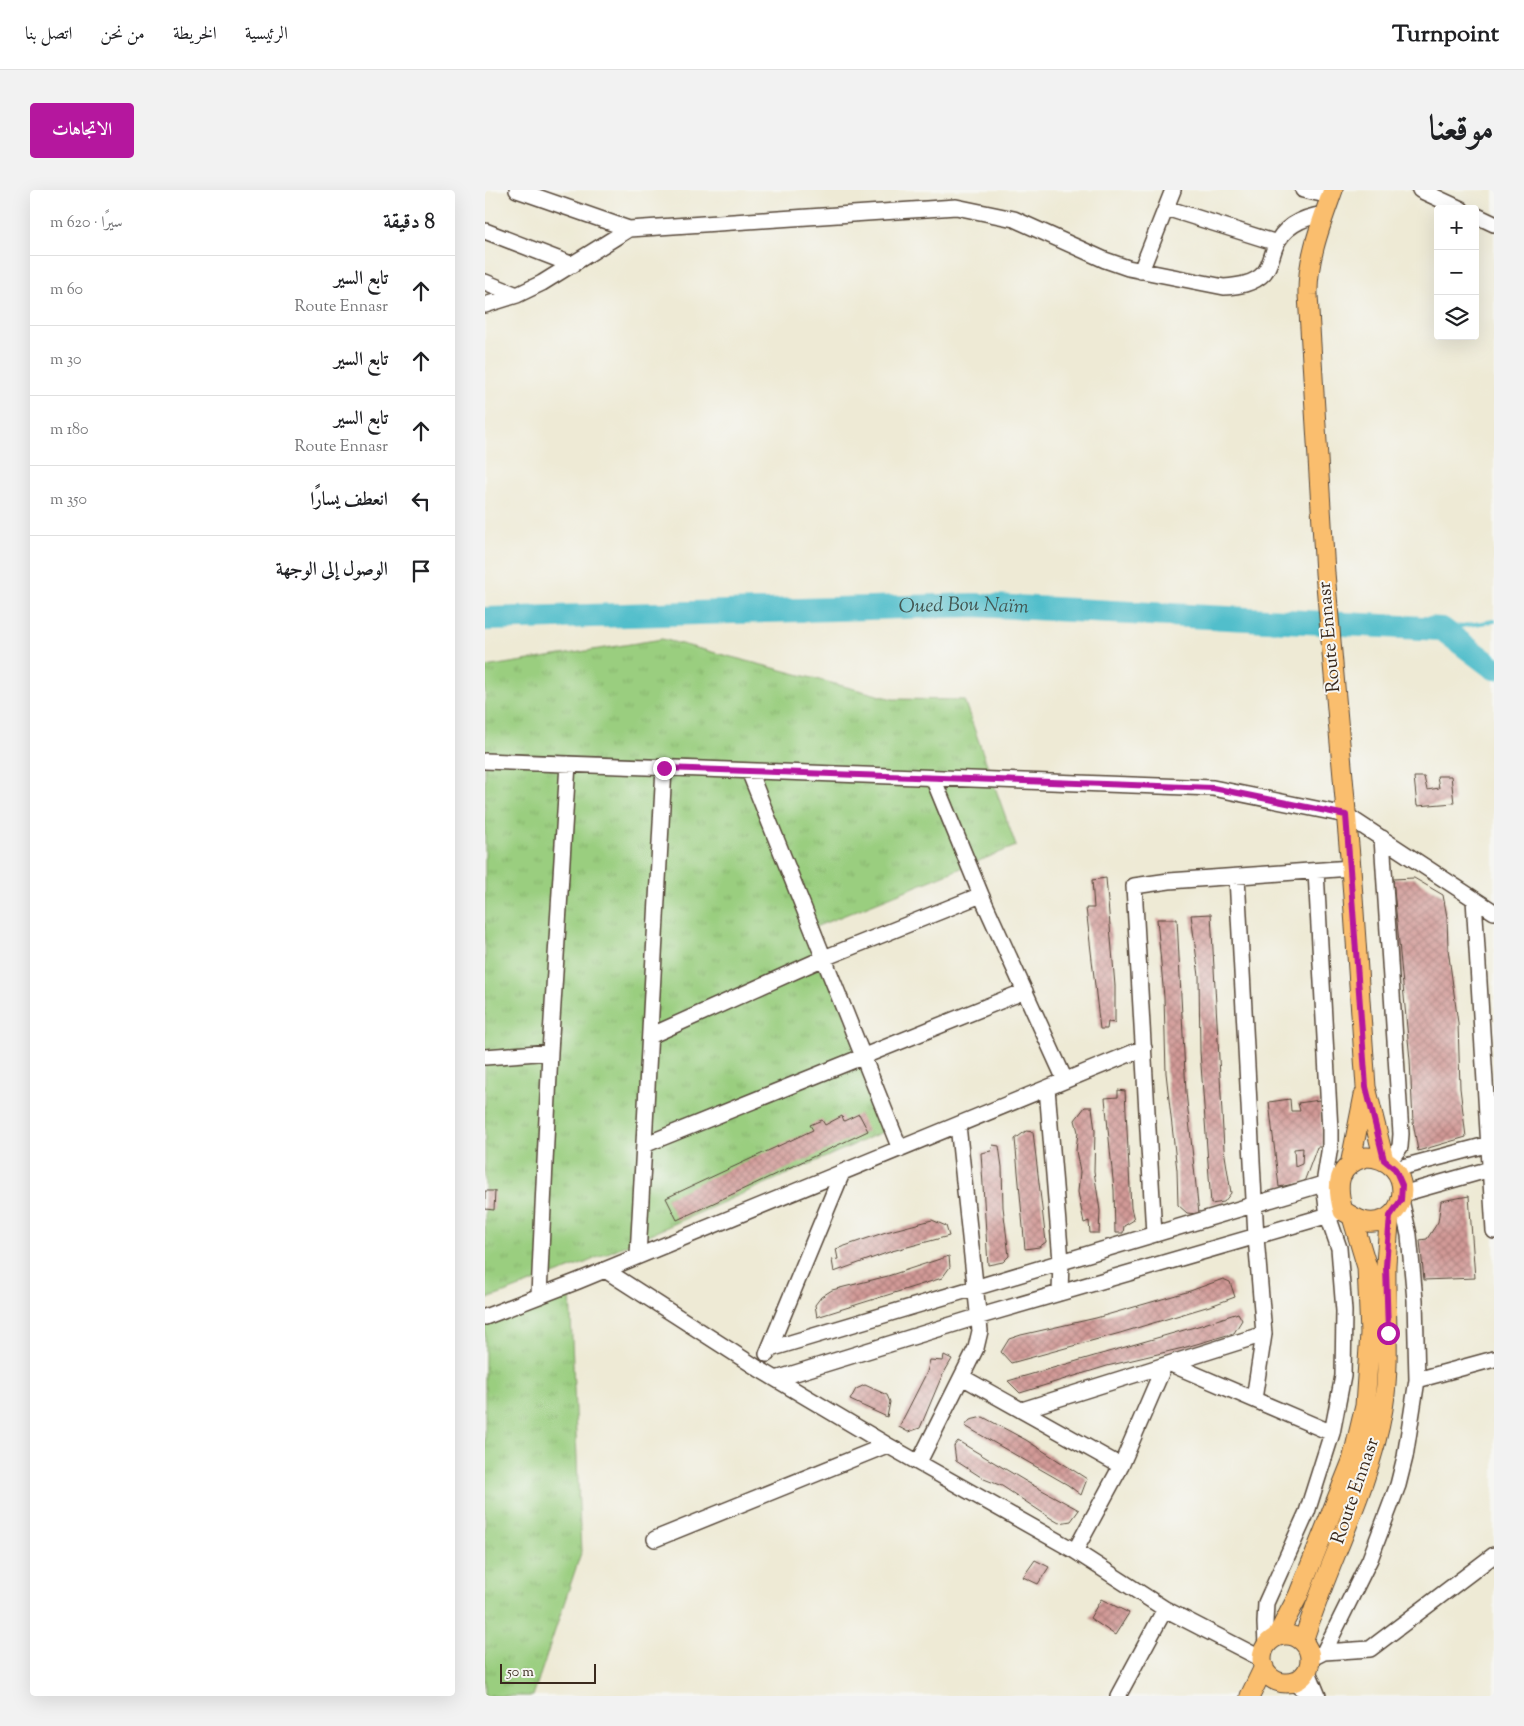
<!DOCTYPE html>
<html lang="ar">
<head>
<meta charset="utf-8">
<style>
  body { margin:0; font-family:"Sorts Mill Goudy",Amiri,serif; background:#f2f2f2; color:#202124; direction:rtl }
  .controls { position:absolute; right:15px; top:15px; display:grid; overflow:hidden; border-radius:5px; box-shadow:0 5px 20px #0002 }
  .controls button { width:45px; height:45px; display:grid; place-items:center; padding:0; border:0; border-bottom:1px solid #e0e0e0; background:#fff; color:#202124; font:25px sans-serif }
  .scale { position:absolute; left:15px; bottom:12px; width:96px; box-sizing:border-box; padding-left:5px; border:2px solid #3b2a1e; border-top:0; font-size:14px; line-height:18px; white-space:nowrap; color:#3b2a1e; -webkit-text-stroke:4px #f6f6f2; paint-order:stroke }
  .stop { position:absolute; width:15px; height:15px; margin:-11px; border:4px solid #b5179e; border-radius:50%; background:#fff }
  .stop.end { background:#b5179e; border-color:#fff; box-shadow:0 1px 5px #0008 }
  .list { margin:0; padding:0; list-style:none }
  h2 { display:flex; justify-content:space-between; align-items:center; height:65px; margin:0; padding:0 20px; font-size:21px }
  h2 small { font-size:16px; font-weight:400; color:#757577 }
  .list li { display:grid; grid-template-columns:32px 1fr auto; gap:15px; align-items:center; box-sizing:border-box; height:70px; padding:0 20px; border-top:1px solid #e0e0e0 }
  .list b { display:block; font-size:19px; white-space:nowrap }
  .list p { margin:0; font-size:16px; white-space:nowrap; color:#757577 }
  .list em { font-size:16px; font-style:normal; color:#757577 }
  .icon { flex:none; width:28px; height:28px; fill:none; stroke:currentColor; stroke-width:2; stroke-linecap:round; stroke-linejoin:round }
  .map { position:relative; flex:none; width:1009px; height:1506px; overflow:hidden; direction:ltr; border-radius:5px }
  header { display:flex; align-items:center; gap:30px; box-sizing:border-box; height:70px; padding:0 25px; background:#fff; border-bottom:1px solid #e0e0e0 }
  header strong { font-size:24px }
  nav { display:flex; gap:28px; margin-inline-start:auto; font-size:18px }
  .intro { display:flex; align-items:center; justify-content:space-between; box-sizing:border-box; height:120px; padding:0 30px }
  h1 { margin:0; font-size:35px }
  .button { padding:12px 22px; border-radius:5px; background:#b5179e; color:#fff; font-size:18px; font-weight:700 }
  main { display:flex; gap:30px; padding:0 30px }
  aside { flex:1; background:#fff; border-radius:5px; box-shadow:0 5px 20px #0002 }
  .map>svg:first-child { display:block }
  .grass { fill:url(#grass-tufts); stroke:#6a7c4e }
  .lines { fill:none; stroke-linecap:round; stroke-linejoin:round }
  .stream { stroke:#51becb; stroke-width:4 }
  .river { stroke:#51becb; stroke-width:24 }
  .building { fill:url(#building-cross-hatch); fill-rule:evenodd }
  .minor-casing { stroke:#564739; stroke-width:18 }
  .major-casing { stroke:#564739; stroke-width:21 }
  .minor { stroke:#fff; stroke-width:15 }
  .major { stroke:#fabe6e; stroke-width:19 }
  .route { stroke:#b5179e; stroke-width:6 }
  .labels { text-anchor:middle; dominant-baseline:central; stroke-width:4; stroke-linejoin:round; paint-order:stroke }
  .street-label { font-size:19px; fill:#3b2a1e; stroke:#f6f6f2 }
  .water-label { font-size:20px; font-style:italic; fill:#425652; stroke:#f6f6f2 }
</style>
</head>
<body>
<header>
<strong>Turnpoint</strong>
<nav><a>الرئيسية</a><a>الخريطة</a><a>من نحن</a><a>اتصل بنا</a></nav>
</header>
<div class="intro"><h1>موقعنا</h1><a class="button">الاتجاهات</a></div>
<main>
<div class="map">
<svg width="1009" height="1506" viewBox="0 0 1009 1506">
  <defs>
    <pattern id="grass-tufts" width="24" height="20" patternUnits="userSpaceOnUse" patternTransform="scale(1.25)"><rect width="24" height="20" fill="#9ace7f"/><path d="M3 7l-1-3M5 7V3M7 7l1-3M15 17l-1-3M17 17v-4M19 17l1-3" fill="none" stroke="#86b16d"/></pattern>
    <pattern id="building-cross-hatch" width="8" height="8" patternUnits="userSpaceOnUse" patternTransform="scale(1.25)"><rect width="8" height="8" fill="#d29a97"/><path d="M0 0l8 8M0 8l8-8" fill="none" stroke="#ac7e7b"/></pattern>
  </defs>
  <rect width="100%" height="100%" fill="#f6f6f2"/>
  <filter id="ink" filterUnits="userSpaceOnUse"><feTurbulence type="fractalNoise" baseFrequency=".02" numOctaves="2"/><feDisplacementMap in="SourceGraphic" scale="10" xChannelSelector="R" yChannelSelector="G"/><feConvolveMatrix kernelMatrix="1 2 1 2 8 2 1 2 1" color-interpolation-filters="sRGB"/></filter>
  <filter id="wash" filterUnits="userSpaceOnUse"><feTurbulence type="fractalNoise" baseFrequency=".0096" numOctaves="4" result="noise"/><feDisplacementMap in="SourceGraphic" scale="20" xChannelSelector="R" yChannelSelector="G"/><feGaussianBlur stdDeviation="1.12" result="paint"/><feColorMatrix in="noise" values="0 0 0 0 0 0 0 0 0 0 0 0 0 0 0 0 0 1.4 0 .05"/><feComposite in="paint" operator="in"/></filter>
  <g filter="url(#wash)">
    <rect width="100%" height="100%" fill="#eeead5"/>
    <path class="grass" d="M177,449L408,509L479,510L531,656L330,737L400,941L100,1073L0,1110V477Z
      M85,1102L96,1363L48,1506H0V1135Z"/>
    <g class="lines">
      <path class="stream" d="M957,439L1009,431"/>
      <path class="river" id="s1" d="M0,429L490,415L957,439L1009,478"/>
    </g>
    <g id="blocks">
      <path class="building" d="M952,586H966L969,613L932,616L929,587H939L942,600L954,598Z
        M621,688L630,796V833L623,832L622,839H615L601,718H609L607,690Z
        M929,688L958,705L962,727L963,759L973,833L975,898L981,947L933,961L928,932L925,870L908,689Z
        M726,724L739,959L746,1003L739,1012L726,1014L715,861L714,786L706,725Z
        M672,729H692L701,902L714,1024L702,1023L693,1015L692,980L681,883L679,807Z
        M633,900L640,901L646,1018L649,1030L639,1036L638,1043H630L629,1000L620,908L633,907Z
        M805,909L806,921H815L813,913L835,910L838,957H832L819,992L794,997L784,912ZM818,958L817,974L810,977L809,959Z
        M600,917H607L610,941L609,981L615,1021L614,1043H605L604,1031L599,1033L593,1002L595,982L591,961L593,942L590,930Z
        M374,924L383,941L192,1030L181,1008L328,940L325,935L337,930L340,935L357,926L359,931Z
        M541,941L548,942L561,1052L554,1057L540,1059L530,949Z
        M508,955L514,956L517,977L518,1017L524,1066L518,1072L503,1075L496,963L506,961Z
        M0,1001H10L9,1020L0,1019Z
        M984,1006L990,1088L939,1090L935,1050L942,1049L953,1032L956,1011Z
        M447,1030L461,1036L464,1046L407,1061L349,1082L347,1070L353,1069L351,1059L401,1042Z
        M464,1066L465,1077L457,1088L332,1127L330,1115L336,1107L347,1100L403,1086Z
        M738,1089L745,1092L750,1107L728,1115L635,1143L526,1173L516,1162L524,1149L536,1145L611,1128L705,1101Z
        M753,1123L757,1130L749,1143L698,1158L622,1176L535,1203L523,1191L713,1136Z
        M459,1165L467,1169L456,1188L435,1238L423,1242L414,1237L442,1182L445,1170L458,1171Z
        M380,1195L402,1205L405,1212L402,1227L365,1210L371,1199Z
        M498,1227L541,1250L602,1289L596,1305L583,1295L480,1236L485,1230Z
        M473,1251L542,1292L594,1320L586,1331L574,1333L567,1329L517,1296L499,1289L471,1271L469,1256Z
        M550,1370L564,1377L553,1394L538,1387Z
        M616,1409L644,1423L630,1445L605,1428Z"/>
    </g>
  </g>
  <g filter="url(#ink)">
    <use href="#blocks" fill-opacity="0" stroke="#564739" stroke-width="1"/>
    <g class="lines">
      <g class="minor-casing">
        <path id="minor" d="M32,0L144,39
          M818,0L846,6
          M935,0L976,19
          M681,18L792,53
          M990,25L1009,34
          M0,41L88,75
          M656,81L688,0
          M0,92L32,105
          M0,115L32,105L57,93L144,39L471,17L529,29L620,70L643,78L739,97C753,96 769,94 779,83C785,76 787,65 790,57C798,36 819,27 840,24
          M0,571L728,598L861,625L1009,722
          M264,581L415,959
          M448,588L496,705L580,890
          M897,648L916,944L915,957L903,973
          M752,687L771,1047L779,1144L769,1209
          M989,709L1009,1041
          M165,846L339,768L496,705
          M0,867L65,862
          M562,898L576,1071L575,1103
          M159,955L540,801
          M910,979L1009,953
          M917,1004L1009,978
          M669,1044L649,696L684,691L866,678
          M153,1066L179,578
          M120,1080L274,1179L402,1255L590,1361L680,1419L777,1469
          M54,1105L65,862L83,574
          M0,1127L93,1091L659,858
          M285,1159L848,991
          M282,1164L357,983
          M686,1174L847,1243
          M477,1187L636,1276
          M291,1189L492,1127L851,1023
          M932,1190L1009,1169
          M537,1220L779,1144
          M434,1272L491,1158L495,1141L473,935
          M170,1349L402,1255
          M590,1361L636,1276L679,1176
          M781,1455L780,1433L781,1413L822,1322L847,1243L858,1186L859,1121L854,1058L843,1026L839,994L845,956V940L831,681
          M839,1462L885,1459L1009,1365
          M825,1469L839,1462L885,1369L913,1295L920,1267L932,1190L930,1110L924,1045L916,1010
          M822,1479L833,1506
          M807,1492L828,1506
          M633,1506L680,1419"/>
      </g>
      <g class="major-casing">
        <path id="major" d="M848,0C836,34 822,69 823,105L840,383L866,678L881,897L899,970
          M881,967C931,968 926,1036 883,1032C873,1031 866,1025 858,1021C851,995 851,976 881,967Z
          M865,975L879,905
          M777 1469a24 24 0 1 1 48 0a24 24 0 1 1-48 0Z
          M792,1446L813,1406L867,1271L880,1216L885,1143L882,1077L867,1027
          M818,1452C842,1374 884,1300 898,1219C906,1171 900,1123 901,1075C902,1059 903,1042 905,1026
          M765,1506L779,1477"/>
      </g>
      <use href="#minor" class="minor"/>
      <use href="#major" class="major"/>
    </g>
  </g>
  <g class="lines" filter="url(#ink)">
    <path class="route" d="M179,578L728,598L861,625L881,897L899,970L910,979L917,995L916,1010L905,1026L901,1076L903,1143"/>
  </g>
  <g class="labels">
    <g class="street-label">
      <text transform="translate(845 447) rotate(-95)">Route Ennasr</text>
      <text transform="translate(871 1301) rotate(-71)">Route Ennasr</text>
    </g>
    <g class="water-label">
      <text stroke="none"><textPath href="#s1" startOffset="479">Oued Bou Naïm</textPath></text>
    </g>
  </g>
</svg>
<div class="controls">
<button>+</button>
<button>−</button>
<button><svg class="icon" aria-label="layers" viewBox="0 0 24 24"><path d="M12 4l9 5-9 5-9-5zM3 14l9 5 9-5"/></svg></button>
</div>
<div class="scale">50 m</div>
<div class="stop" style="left:903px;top:1143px"></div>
<div class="stop end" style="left:179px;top:578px"></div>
</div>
<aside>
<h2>8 دقيقة<small>سيرًا · 620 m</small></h2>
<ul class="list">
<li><svg class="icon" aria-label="ahead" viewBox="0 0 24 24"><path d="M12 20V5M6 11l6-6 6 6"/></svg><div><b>تابع السير</b><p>Route Ennasr</p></div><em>60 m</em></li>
<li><svg class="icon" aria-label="ahead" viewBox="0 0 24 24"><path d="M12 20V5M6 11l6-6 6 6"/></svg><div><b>تابع السير</b></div><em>30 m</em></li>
<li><svg class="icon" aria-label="ahead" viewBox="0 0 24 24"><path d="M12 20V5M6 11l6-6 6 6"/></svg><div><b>تابع السير</b><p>Route Ennasr</p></div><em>180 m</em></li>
<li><svg class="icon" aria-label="left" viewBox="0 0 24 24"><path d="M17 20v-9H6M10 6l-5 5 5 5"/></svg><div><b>انعطف يسارًا</b></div><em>350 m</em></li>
<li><svg class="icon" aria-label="arrive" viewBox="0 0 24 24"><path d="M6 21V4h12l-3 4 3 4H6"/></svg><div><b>الوصول إلى الوجهة</b></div></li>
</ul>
</aside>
</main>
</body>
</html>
